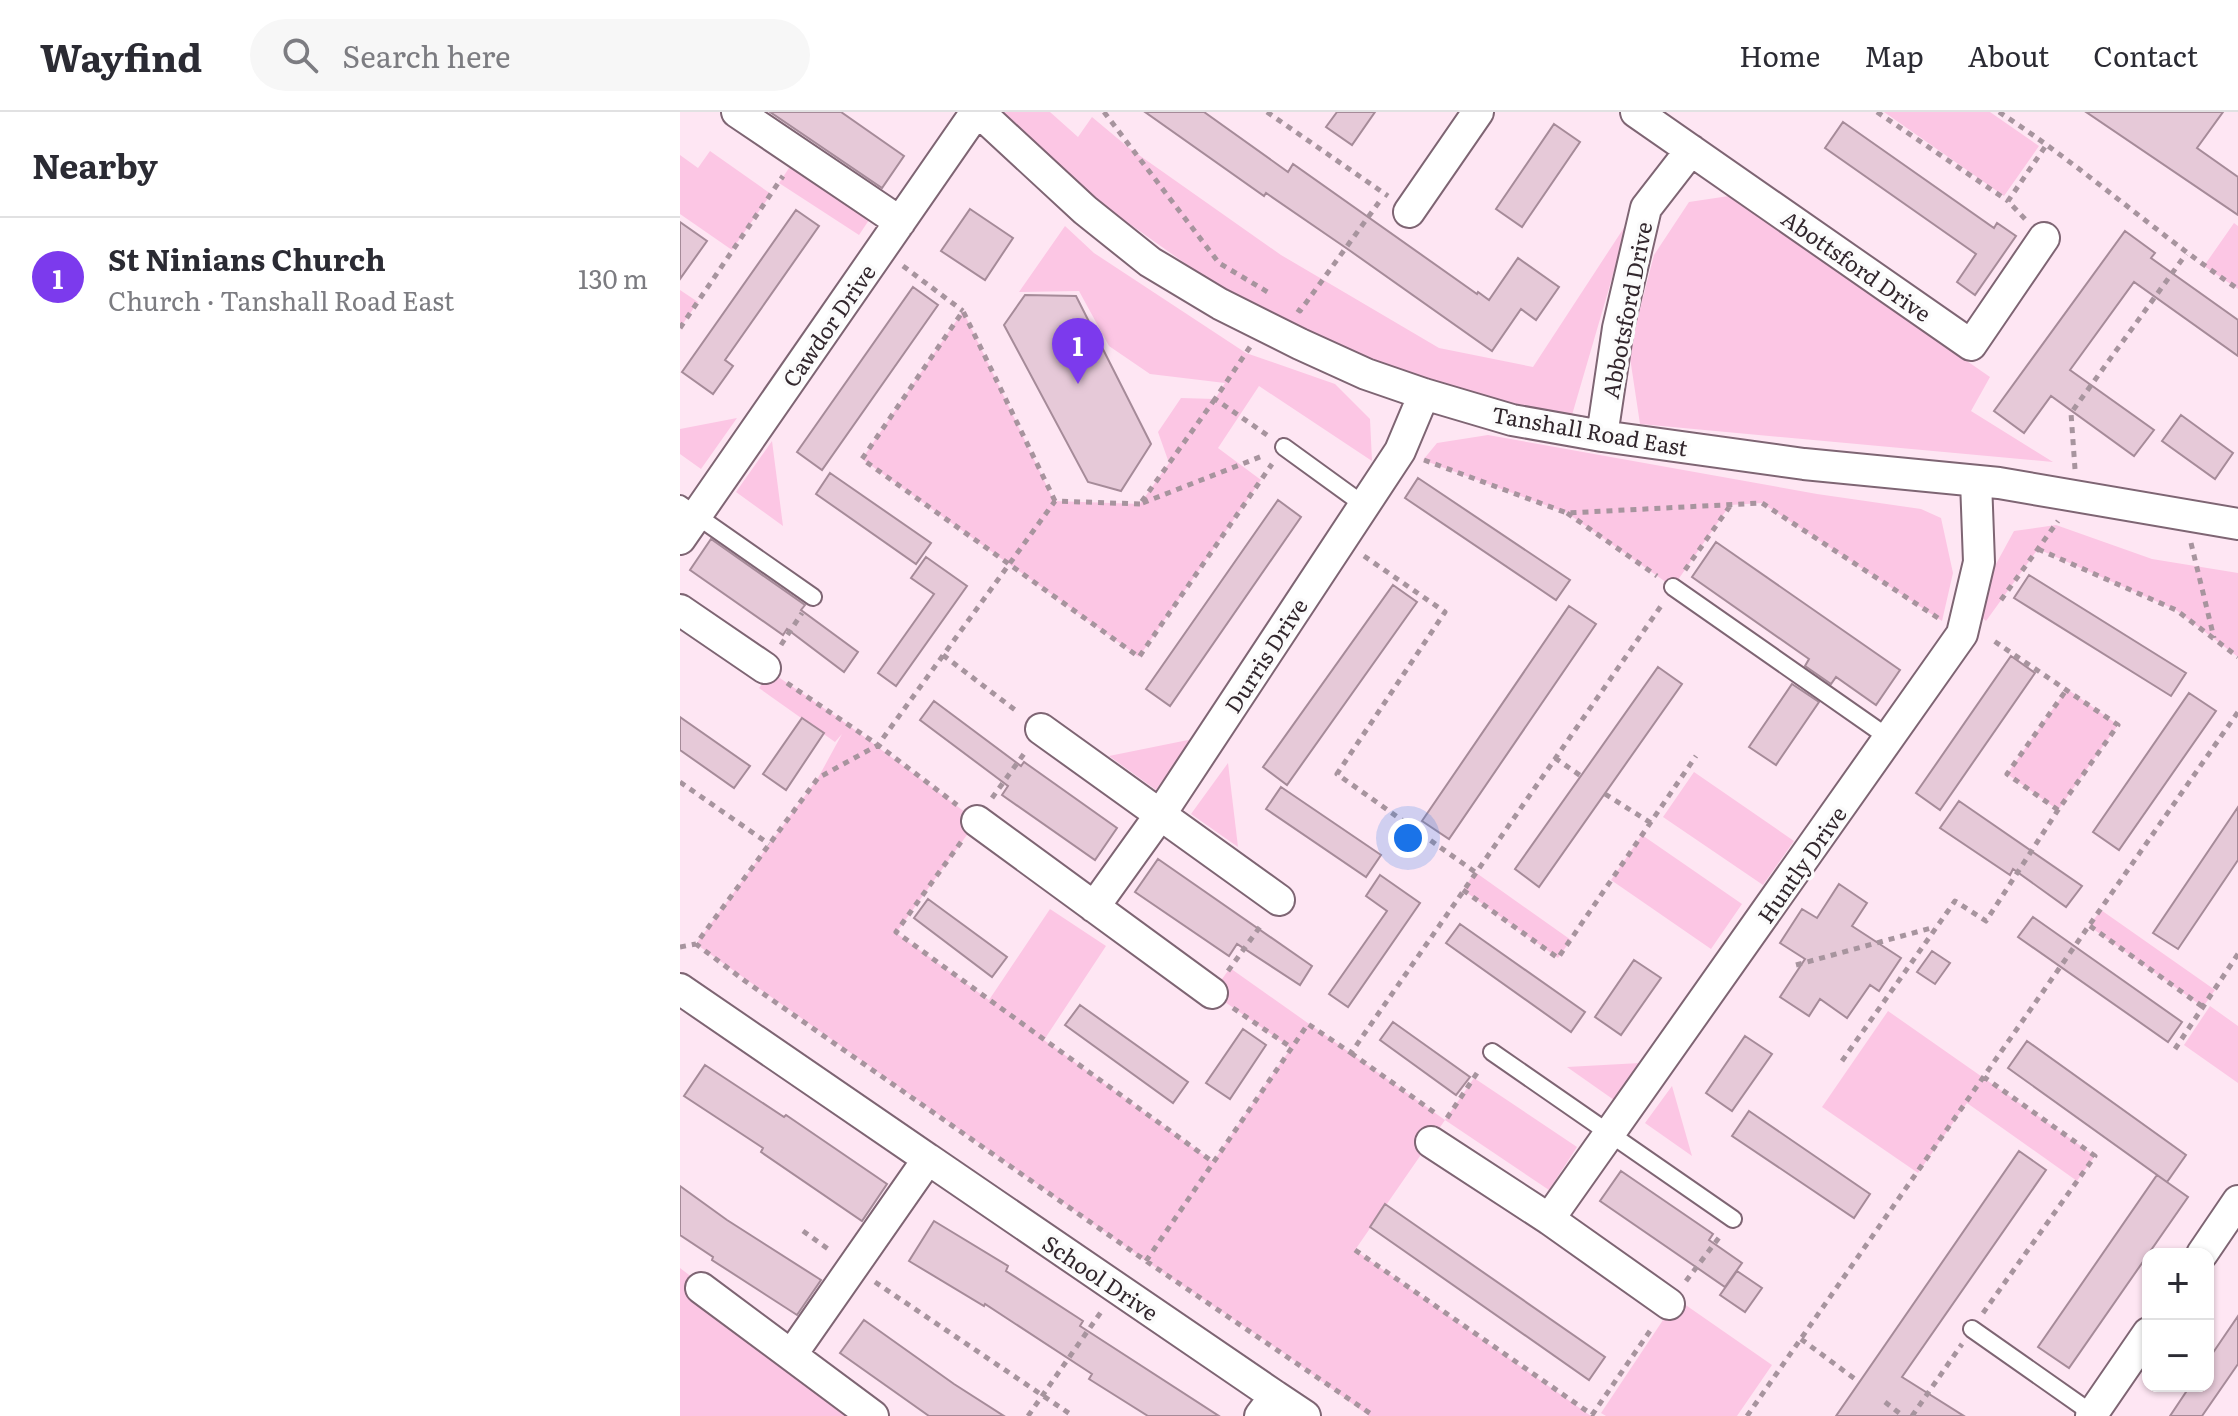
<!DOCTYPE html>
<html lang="en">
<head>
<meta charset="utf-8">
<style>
  body { margin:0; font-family:Literata,serif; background:#f7f7f7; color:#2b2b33 }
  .controls { position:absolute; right:24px; bottom:24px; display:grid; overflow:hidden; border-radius:16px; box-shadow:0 2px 6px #0004 }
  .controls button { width:72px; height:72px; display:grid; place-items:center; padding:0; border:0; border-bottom:2px solid #e1e1e2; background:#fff; color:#2b2b33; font:40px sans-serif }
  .you { position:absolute; left:728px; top:726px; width:28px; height:28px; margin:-20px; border:6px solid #fff; border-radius:50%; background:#1a73e8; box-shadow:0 0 0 12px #1a73e833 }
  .badge { display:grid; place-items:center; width:52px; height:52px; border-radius:50%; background:#7c3aed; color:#fff; font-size:26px; font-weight:700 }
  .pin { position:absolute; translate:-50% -66px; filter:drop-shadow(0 2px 4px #0008) }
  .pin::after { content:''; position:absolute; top:42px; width:28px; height:24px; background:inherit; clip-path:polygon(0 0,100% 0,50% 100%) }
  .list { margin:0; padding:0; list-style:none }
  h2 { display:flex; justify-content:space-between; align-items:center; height:104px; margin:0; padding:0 32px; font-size:34px }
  h2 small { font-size:26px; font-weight:400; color:#7c7c81 }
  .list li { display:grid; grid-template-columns:52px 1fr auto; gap:24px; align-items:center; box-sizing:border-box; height:120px; padding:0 32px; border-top:2px solid #e1e1e2 }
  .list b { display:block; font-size:30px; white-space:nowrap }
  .list p { margin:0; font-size:26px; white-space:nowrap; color:#7c7c81 }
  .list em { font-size:26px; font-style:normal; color:#7c7c81 }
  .icon { flex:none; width:44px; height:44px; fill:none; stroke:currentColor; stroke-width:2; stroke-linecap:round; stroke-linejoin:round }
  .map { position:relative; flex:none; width:1558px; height:1304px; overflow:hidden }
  header { display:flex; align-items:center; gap:48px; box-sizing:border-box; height:112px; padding:0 40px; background:#fff; border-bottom:2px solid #e1e1e2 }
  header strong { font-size:38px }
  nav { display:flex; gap:44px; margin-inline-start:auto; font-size:28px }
  .search { width:560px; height:72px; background:#f7f7f7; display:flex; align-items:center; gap:20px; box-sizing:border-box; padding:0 28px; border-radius:44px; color:#7c7c81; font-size:30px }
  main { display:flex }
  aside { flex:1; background:#fff }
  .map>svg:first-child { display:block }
  .green { fill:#fcc6e4 }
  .building { fill:#e6c9d8; stroke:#a68b99; stroke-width:2 }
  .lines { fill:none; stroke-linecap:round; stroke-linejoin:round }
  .service-casing { stroke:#7e6573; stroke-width:20 }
  .minor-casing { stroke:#7e6573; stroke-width:34 }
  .path { stroke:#a7949e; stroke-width:5; stroke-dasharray:6 6; stroke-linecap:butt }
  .service { stroke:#fff; stroke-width:16 }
  .minor { stroke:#fff; stroke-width:30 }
  .labels { text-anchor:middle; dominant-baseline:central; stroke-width:7; stroke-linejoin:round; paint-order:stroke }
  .street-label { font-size:22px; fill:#32272d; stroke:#fbfbfb }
</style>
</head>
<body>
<header>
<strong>Wayfind</strong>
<div class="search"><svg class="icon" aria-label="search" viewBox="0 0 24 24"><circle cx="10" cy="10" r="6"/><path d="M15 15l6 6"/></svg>Search here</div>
<nav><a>Home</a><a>Map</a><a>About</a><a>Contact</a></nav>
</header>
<main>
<aside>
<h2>Nearby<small></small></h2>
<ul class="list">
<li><span class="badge">1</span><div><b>St Ninians Church</b><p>Church · Tanshall Road East</p></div><em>130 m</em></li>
</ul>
</aside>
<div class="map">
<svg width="1558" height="1304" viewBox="0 0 1558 1304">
  <rect width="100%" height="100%" fill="#fee6f3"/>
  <path class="green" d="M316,0H370L398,25L412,5L449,36L601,143L759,236L853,255L949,108L892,303L840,297L687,253L551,184L385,66Z
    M1204,0H1310L1359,34L1324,84Z
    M30,39L91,82L52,138L0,102V43L18,56Z
    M111,53L191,105L179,123L99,71Z
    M1049,84L1310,265L1291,299L1373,350L960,312L949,239L974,143L1009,90Z
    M1554,111L1558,114V177L1524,154Z
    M385,114L414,141L566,241L655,272L690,307L692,349L579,274L538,336L581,368L459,545L182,347L283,199L374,389L460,392L489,351L478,320L501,286L535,287L545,271L470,262L429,234L399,179L339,180Z
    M0,178L18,190L0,216Z
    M57,306L21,357L0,342V317Z
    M808,323L1137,382L1241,397L1261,406L1273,461L1262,509L1082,391L1050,393L993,475L887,401L743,348L757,331Z
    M92,329L103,414L56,380Z
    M1376,413L1472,447L1558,461V545L1496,498L1358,437L1306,509L1298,502L1316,452L1334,419Z
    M91,560L167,612L297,709L216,821L309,888L370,797L426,834L364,928L533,1050L611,936L532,881L550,856L765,1008L794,966L897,1035L869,1078L765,1008L675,1138L911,1304H689L602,1240L466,1149L16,832L138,666L162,622L155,630L79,576Z
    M1387,577L1438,613L1378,698L1327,662Z
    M513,627L476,678L429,644Z
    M548,651L558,735L511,702Z
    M1014,660L1114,729L1083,773L983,705Z
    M962,723L1062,792L1031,837L931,768Z
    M795,760L891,828L878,846L783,778Z
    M1421,798L1535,878L1523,895L1409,814Z
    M1530,894L1558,914V971L1504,933Z
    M1208,899L1415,1044L1397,1069L1287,991L1238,1061L1142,995Z
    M960,951L934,988L887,955Z
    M992,974L1012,1044L965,1011Z
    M0,1156L194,1304H0Z
    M997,1187L1092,1253L1057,1304H926L921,1301Z"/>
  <path class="building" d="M90,0H161L224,44L202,76Z
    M465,0H524L608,60L613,52L797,182L798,180L809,188L838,146L879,175L856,208L841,197L812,239L669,138L586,81L584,84Z
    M657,0H695L672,33L646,15Z
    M1406,0H1543L1517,36L1558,65V103Z
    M1163,10L1314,116L1317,111L1336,124L1295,183L1277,170L1296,142L1145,36Z
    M874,12L900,30L842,115L816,97Z
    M290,97L333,126L305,168L261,139Z
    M116,98L139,114L45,248L53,254L33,282L2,260Z
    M0,110L27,129L0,167Z
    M1445,119L1475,141L1471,146L1558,208V244L1454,170L1390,258L1474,318L1454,344L1371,284L1344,321L1314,299Z
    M233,175L258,193L142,358L117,340Z
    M345,183L396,184L471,332L441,379L408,370L324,213Z
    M1501,303L1553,341L1535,367L1482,329Z
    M150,361L251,431L236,452L136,382Z
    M738,366L890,468L876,488L725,386Z
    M598,388L621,405L490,594L466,577Z
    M31,427L125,493L121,498L178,540L164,560L107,517L103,523L10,458Z
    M1036,430L1220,558L1196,593L1156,565L1151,572L1125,554L1129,547L1012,465Z
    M246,445L287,474L216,574L198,561L254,482L231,466Z
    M1349,463L1506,561L1491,584L1334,486Z
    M713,473L737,490L607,673L583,655Z
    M889,494L916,512L769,727L742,709Z
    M1331,544L1355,561L1260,698L1236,681Z
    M978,555L1002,572L859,775L835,757Z
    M1112,572L1139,590L1096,653L1069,635Z
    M1509,581L1536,599L1439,738L1413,720Z
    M254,589L341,654L344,650L437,716L415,748L322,683L328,674L240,608Z
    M0,605L70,654L54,676L0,638Z
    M122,606L144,621L106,678L83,662Z
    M601,675L701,743L686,765L586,697Z
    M1279,689L1402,774L1386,795L1333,757L1330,763L1260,716Z
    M1558,695V748L1498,837L1473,821Z
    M478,747L632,854L620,873L557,832L549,844L455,780Z
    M700,763L740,791L668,895L649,882L707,799L686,784Z
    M1159,772L1187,791L1172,814L1221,846L1199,879L1190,873L1167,906L1140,887L1129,904L1100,885L1125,847L1100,831L1122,797L1137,806Z
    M248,787L327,845L312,865L234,806Z
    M1353,805L1502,910L1488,930L1338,825Z
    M780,812L905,900L891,920L766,831Z
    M1252,839L1270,851L1255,872L1237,860Z
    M954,848L981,866L941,923L915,905Z
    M400,893L508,970L493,991L385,913Z
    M713,910L790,965L776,983L700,928Z
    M563,917L586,933L550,987L526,971Z
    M1065,924L1092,942L1052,999L1026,981Z
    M1347,929L1506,1043L1487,1070L1328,956Z
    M25,953L104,1005L106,1003L207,1072L182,1109L81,1040L83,1036L4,984Z
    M1069,999L1190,1082L1174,1106L1052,1024Z
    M1339,1039L1366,1058L1222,1265L1284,1304H1156Z
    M941,1059L1033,1122L1029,1128L1062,1151L1045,1175L920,1089Z
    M1477,1063L1508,1085L1389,1256L1358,1235Z
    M0,1074L47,1108L141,1168L117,1203L32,1148L33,1145L0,1123Z
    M705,1092L925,1245L909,1268L690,1115Z
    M254,1109L328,1154L326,1159L403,1209L400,1214L539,1304H468L409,1267L412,1262L305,1192L304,1194L229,1149Z
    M1057,1159L1082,1176L1065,1200L1040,1183Z
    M1558,1204V1252L1522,1304H1490L1510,1274H1528V1248Z
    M184,1208L274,1272L324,1304H249L160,1241Z"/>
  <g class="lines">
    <g class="service-casing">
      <path id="service" d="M604,335L684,393
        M0,392L133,485
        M993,475L1209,626
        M812,940L1053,1107
        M1292,1217L1413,1302"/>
    </g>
    <g class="minor-casing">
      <path id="minor" d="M57,0L220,110
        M299,0L405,98L470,150L540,192L620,232L686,262L744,282L832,308L922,324L1124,352L1319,371L1558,412
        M956,0L1291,233L1364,126
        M729,100L798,0
        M922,324L938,216L966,96L1011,38
        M0,427L296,0
        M0,498L85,556
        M361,617L599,788
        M297,709L532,881
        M414,795L480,703L720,339L744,282
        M0,877L248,1047L112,1242
        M751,1030L869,1107L989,1192
        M248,1047L595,1284L580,1304
        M869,1107L1282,522L1299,450L1296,369
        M1522,1142L1558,1089
        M21,1176L193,1304
        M595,1284L625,1304
        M1411,1304L1468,1221"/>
    </g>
    <path class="path" d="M424,0L539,151L591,182
      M587,0L708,84
      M1197,0L1328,89
      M1319,0C1402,54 1476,121 1558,177
      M1345,107L1328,89L1367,32
      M223,154L283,199
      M617,197L620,199L702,86
      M0,216L103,64
      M570,235L535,287L587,323
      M535,287L460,392L585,343
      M744,348L887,401L1082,391L1258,506
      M1395,357L1391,301L1506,142
      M375,389L283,199L182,347L459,545L592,352
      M460,392L375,389L198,633L138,666L16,832L65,869L466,1149L694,1304
      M887,401L977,464
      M1511,431L1534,526
      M1358,437L1496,498L1558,545
      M684,444L765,500L657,662L795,760
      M1005,458L1050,394
      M1321,488L1378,409
      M101,533L122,501
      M263,543L339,601
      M107,571L198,633L277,693
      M875,646L901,664
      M0,670L89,732
      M925,682L971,711
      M312,686L346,639
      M1378,698L1327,662L1387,577
      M281,730L216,820L533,1050
      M783,778L878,846L1016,644
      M1410,814L1523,895
      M0,835L16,832
      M1116,853L1255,815
      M548,859L582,812
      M553,896L612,936
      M1495,937L1558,842
      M671,941L755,1001
      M1162,949L1275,789L1306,809L1378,698L1438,613L1311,527
      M767,1006L799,958
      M123,1119L151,1139
      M675,1138L914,1304
      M466,1149L628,912L671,941L981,494
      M1006,1169L1041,1123
      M195,1170L393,1304
      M1303,1201L1415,1044L1304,965
      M1121,1227L1179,1270
      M1205,1290L1223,1304
      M912,1303L972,1216
      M348,1304L421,1200
      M1067,1304L1558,600
      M1232,1304L1282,1232"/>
    <use href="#service" class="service"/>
    <use href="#minor" class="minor"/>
  </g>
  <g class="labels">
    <g class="street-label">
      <text transform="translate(1177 153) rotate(35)">Abottsford Drive</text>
      <text transform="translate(946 198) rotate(-79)">Abbotsford Drive</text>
      <text transform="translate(148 213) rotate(-55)">Cawdor Drive</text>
      <text transform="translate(910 318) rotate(10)">Tanshall Road East</text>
      <text transform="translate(585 543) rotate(-57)">Durris Drive</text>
      <text transform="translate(1121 752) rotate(-55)">Huntly Drive</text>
      <text transform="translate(421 1165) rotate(34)">School Drive</text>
    </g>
  </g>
</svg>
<div class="controls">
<button>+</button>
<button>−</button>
</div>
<div class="you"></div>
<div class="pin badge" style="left:398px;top:272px">1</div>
</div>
</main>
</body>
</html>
